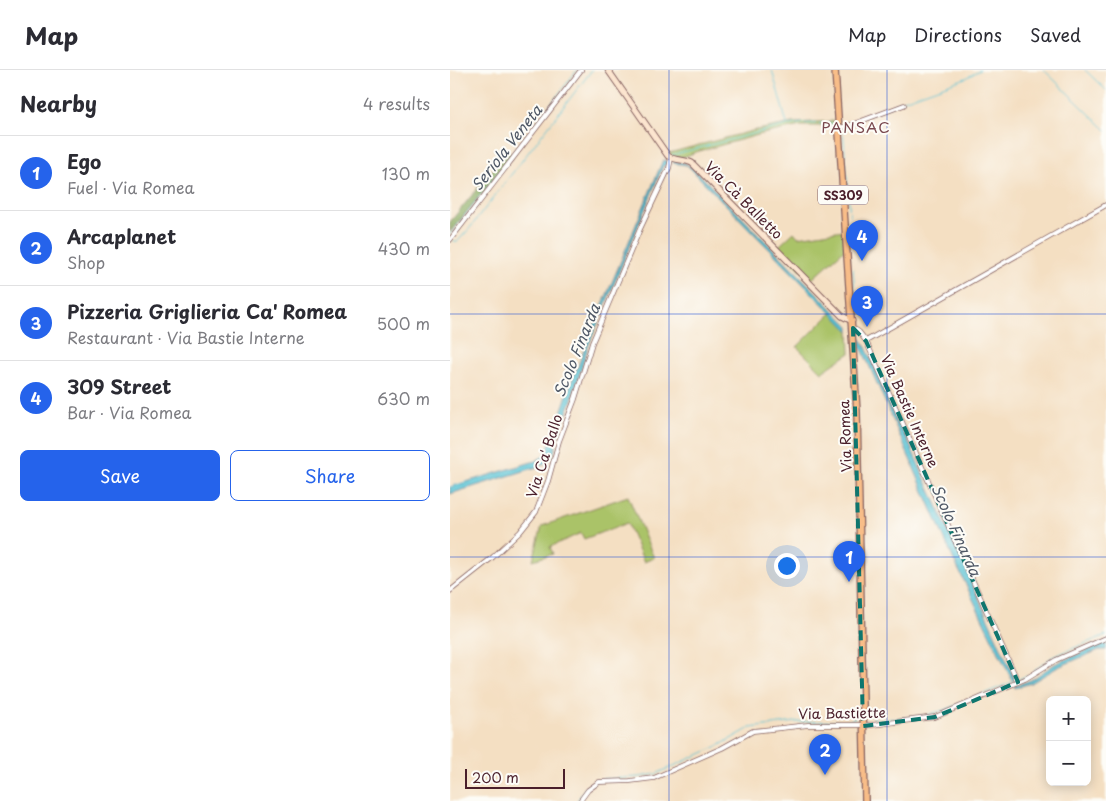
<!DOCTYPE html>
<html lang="en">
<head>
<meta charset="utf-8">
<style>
  body { margin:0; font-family:"Playpen Sans",sans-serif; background:#f2f2f3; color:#2b2b33 }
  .controls { position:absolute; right:15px; bottom:15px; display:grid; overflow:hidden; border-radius:8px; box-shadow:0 2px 12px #0003 }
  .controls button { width:45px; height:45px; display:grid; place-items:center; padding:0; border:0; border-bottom:1px solid #e1e1e2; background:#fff; color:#2b2b33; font:25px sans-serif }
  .scale { position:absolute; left:15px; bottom:12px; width:100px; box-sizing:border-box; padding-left:5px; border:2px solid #4a1f2b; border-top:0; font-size:14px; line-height:18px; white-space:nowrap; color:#4a1f2b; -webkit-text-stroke:4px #fdfcf7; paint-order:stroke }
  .you { position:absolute; left:336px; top:495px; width:18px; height:18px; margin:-12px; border:4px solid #fff; border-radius:50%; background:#1a73e8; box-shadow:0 0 0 8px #1a73e833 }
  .badge { display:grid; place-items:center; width:32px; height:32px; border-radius:50%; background:#2563eb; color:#fff; font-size:16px; font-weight:700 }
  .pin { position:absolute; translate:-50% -41px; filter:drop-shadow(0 1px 2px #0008) }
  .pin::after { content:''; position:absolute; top:26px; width:18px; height:15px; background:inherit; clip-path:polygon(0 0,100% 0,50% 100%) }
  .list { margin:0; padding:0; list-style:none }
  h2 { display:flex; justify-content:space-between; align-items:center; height:65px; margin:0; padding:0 20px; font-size:21px }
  h2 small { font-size:16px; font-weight:400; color:#7c7c81 }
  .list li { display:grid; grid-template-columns:32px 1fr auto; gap:15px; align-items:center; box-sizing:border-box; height:75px; padding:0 20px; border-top:1px solid #e1e1e2 }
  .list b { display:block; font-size:19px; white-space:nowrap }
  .list p { margin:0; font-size:16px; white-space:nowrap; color:#7c7c81 }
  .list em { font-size:16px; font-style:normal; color:#7c7c81 }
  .actions { display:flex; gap:10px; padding:15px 20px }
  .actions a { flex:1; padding:11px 0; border:1px solid #2563eb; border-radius:8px; text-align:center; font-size:18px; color:#2563eb }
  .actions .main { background:#2563eb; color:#fff }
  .map { position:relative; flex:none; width:656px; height:731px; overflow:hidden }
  header { display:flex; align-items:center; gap:30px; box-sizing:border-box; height:70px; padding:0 25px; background:#fff; border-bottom:1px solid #e1e1e2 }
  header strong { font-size:24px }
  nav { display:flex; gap:28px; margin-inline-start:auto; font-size:18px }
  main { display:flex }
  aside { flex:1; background:#fff }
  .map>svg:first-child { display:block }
  .green { fill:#aac368; stroke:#7a714a }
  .forest { fill:#87a95c; stroke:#686444 }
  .water { fill:#57c1d3; stroke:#50707f }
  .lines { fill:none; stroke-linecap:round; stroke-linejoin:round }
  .stream { stroke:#57c1d3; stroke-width:1 }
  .street-casing { stroke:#866260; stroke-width:5.5 }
  .secondary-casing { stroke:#866260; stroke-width:7 }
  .primary-casing { stroke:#866260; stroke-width:8 }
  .street { stroke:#fff; stroke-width:4 }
  .secondary { stroke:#fce5cf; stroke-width:5 }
  .primary { stroke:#f8bd88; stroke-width:5.5 }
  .marked { fill:none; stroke:#0f766e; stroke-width:4; stroke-dasharray:10 6; stroke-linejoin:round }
  .grid { fill:none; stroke:#1d4ed8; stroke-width:1; stroke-opacity:0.55 }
  .labels { text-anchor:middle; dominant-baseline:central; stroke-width:4; stroke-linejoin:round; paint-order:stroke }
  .shield { fill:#fdfcf7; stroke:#806168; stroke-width:1 }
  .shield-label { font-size:12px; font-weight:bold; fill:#4a1f2b }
  .street-label { font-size:14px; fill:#4a1f2b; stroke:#fdfcf7 }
  .neighbourhood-label { font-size:15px; letter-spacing:1px; fill:#79484e; stroke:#fdfcf7 }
  .water-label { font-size:15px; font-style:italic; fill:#4f5866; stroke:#fdfcf7 }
</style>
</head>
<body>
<header>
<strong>Map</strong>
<nav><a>Map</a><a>Directions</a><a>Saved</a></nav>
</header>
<main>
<aside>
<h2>Nearby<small>4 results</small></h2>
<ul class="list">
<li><span class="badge">1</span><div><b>Ego</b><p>Fuel · Via Romea</p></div><em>130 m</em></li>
<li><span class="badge">2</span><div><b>Arcaplanet</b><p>Shop</p></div><em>430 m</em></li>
<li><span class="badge">3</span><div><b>Pizzeria Griglieria Ca' Romea</b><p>Restaurant · Via Bastie Interne</p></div><em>500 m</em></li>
<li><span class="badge">4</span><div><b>309 Street</b><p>Bar · Via Romea</p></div><em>630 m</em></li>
</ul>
<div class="actions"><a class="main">Save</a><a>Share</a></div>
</aside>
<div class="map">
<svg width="656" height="731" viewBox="0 0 656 731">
  <rect width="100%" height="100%" fill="#fdfcf7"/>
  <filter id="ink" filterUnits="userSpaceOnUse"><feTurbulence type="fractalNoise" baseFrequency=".02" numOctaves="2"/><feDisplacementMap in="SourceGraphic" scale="10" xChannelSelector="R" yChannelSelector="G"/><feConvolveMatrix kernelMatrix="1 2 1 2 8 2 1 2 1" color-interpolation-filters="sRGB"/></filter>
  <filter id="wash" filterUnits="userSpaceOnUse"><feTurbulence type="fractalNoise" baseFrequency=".0096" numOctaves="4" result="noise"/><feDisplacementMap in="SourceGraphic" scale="20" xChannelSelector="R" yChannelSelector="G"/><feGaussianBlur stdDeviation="1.12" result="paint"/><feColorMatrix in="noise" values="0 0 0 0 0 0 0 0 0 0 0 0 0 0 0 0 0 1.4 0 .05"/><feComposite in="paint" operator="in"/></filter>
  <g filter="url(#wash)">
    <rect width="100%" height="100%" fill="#f4dfc2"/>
    <path class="green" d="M385,51V56H351L312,64L246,82L234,87H222L219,83L302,61L342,53Z
      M393,160L395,179L361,210L328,177L344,162L348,167Z
      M382,242L399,261L400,283L372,302L347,277Z
      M178,426L204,488L194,492L177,453L134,469L131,463L100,477L103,484L83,490L92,456Z"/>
    <path class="forest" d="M58,81L63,86L0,162V152Z"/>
    <path class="water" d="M213,90L218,91V94L213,96L138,277L121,332L109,362L103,386L95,393L87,397L0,424V417L85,391L96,385L124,305L128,296L135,277Z
      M224,91L235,93L243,98L399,256V261L240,98L236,95L223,93Z
      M406,264L414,273L565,609L562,610L502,486L413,281L407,274Z
      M656,572V580H649L608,597L581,613L565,618L564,616L581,610L605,594Z"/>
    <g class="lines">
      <path class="stream" d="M322,0L337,54
        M594,0L656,60
        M635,0L656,20
        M393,55L459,28L516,8L530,0
        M393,59L400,146
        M222,85L337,55L353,53L385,54
        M400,150L401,163
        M0,165L127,0
        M4,171H8L20,158L142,0
        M403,199L405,223
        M405,227L407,248
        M89,390L94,386L98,380
        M0,417L18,411
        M584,601L602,587L656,565
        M569,609L576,606
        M421,646L429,650L474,646L497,639L565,611
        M127,731L135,718L145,711L153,709L190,707L206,704L270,675L300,658L345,652L399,651L405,648"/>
    </g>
  </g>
  <g filter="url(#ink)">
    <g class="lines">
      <g class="street-casing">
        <path id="street" d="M388,58L398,56L454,35
          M0,170L131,0
          M403,258L409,262L416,271L568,612
          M416,271L656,135
          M0,521L43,487L70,462L86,442L98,411L109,371L125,329L142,273L190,159L219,98L221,88
          M130,731L138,720L149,712L180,711L204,708L272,678L303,661L358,655H422L485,647L575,609L606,590L656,568"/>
      </g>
      <g class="secondary-casing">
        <path id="secondary" d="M158,0L218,86C225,91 234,89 242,93L392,246L402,251"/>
      </g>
      <g class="primary-casing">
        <path id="primary" d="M385,0L407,341L415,731"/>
      </g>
      <use href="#street" class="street"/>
      <use href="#secondary" class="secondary"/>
      <use href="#primary" class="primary"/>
    </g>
  </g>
  <path class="marked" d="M403,258L416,271L568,612L485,647L413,656Z"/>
  <path class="grid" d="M219,0V731M437,0V731M0,244H656M0,487H656"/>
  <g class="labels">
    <rect class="shield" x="368" y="115.5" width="50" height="19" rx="4"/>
    <g class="shield-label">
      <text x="393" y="125">SS309</text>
    </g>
    <g class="street-label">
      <text transform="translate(294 130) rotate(45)">Via Cà Balletto</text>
      <text transform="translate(460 341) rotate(66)">Via Bastie Interne</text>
      <text transform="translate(395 366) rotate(-92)">Via Romea</text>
      <text transform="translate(94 386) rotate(-72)">Via Ca' Ballo</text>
      <text transform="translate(392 643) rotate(-1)">Via Bastiette</text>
    </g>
    <g class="neighbourhood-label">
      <text x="406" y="56">PANSAC</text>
    </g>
    <g class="water-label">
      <text transform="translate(56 77) rotate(-52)">Seriola Veneta</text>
      <text transform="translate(126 280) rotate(-68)">Scolo Finarda</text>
      <text transform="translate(507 460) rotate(66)">Scolo Finarda</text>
    </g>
  </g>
</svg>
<div class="controls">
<button>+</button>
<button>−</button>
</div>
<div class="scale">200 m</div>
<div class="you"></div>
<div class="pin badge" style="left:399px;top:512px">1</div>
<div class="pin badge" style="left:375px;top:705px">2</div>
<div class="pin badge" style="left:417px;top:257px">3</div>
<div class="pin badge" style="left:412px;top:191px">4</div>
</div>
</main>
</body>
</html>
